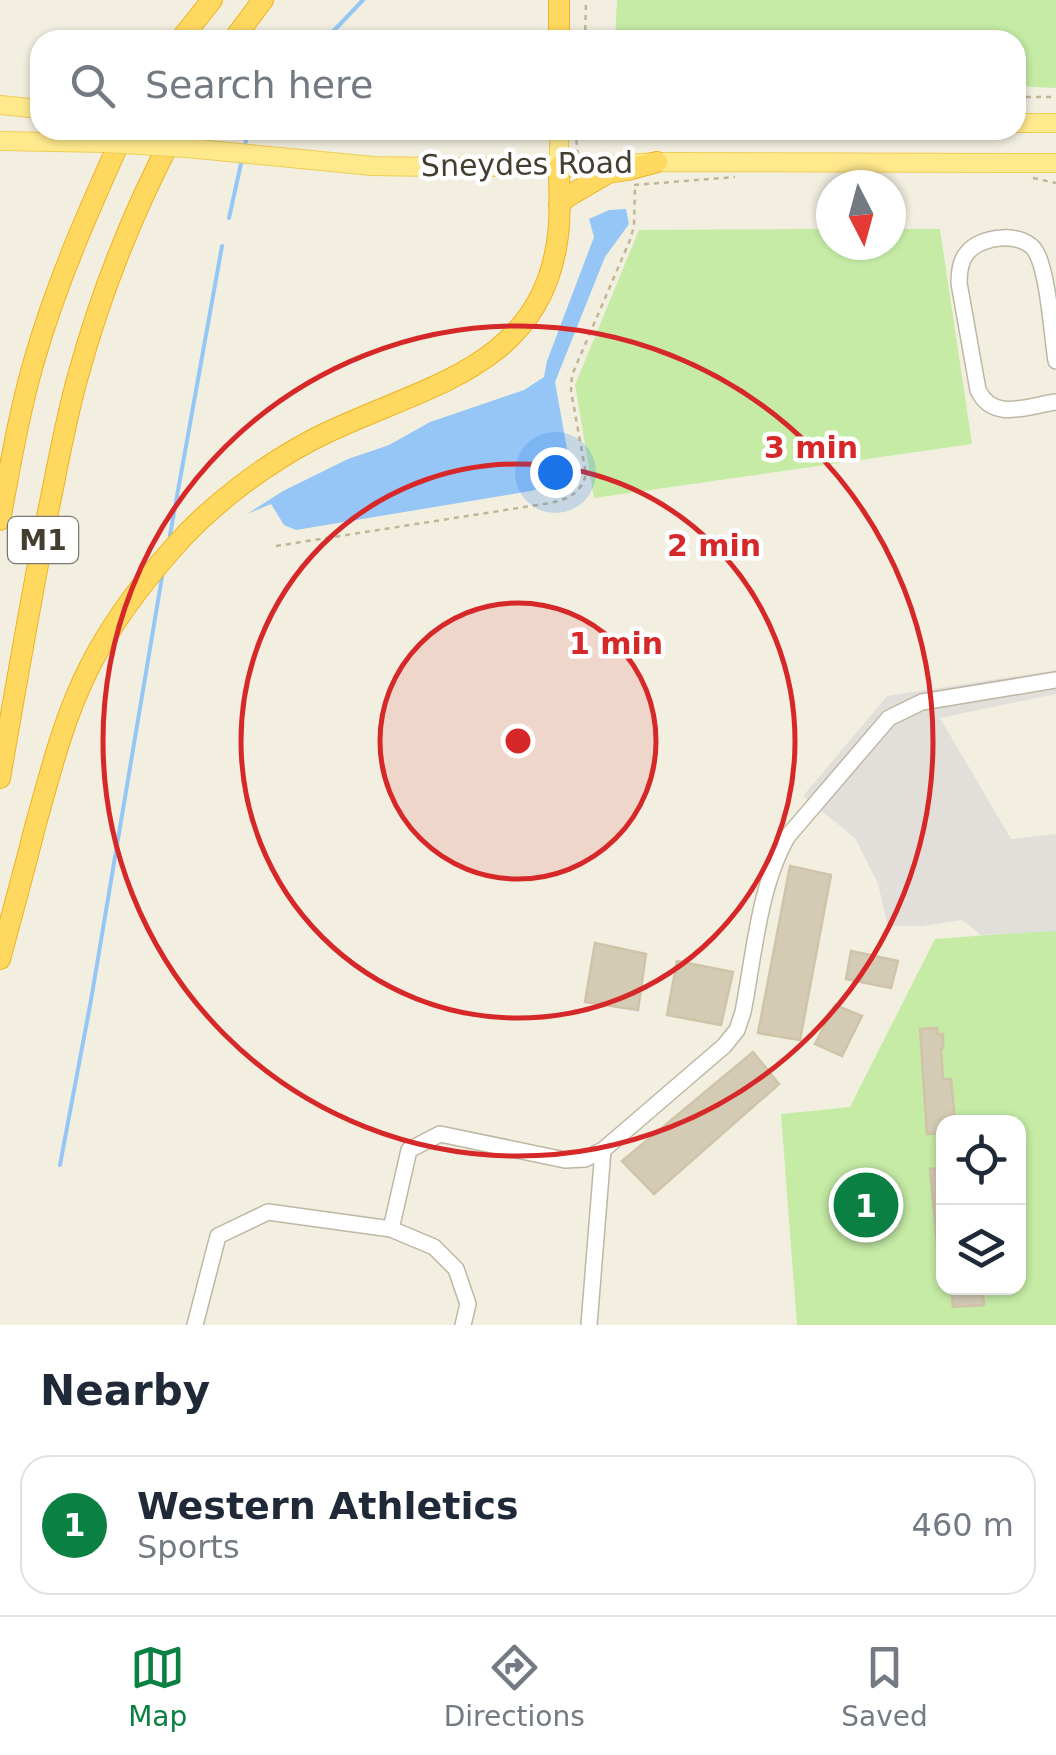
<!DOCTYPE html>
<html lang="en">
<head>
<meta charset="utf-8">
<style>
  body { margin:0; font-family:"DejaVu Sans",sans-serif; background:#f2f2f3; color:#1f2937 }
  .controls { position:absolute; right:30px; bottom:30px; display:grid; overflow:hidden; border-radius:20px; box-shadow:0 2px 8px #0004 }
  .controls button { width:90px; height:90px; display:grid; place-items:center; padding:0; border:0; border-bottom:2px solid #e0e1e3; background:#fff; color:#1f2937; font:50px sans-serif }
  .compass { position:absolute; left:816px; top:170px; width:90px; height:90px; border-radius:50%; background:#fff; box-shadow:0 2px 8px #0004; rotate:174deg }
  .you { position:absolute; left:555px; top:472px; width:35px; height:35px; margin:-25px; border:8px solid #fff; border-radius:50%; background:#1a73e8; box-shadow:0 0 0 15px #1a73e833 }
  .badge { display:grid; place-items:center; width:65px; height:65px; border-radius:50%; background:#0b8043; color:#fff; font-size:32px; font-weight:700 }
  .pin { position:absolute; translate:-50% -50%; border:5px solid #fff; box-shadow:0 2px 10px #0006 }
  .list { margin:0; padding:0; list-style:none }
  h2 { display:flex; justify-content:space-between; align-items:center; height:130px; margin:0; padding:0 40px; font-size:42px }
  h2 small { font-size:32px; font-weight:400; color:#747a83 }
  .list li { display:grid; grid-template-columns:65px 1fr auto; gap:30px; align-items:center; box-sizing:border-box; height:140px; margin:0 20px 20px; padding:0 20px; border:2px solid #e0e1e3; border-radius:30px }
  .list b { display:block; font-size:38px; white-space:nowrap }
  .list p { margin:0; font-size:32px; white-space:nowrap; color:#747a83 }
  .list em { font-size:32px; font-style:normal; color:#747a83 }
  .icon { flex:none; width:55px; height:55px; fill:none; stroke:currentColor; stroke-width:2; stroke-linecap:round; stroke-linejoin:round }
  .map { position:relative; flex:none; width:1056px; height:1325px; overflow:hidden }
  .search { position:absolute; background:#fff; box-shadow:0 2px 8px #0004; left:30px; right:30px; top:30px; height:110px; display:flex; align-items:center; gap:25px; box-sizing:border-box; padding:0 35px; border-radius:30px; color:#747a83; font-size:38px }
  .sheet { height:290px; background:#fff }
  nav { display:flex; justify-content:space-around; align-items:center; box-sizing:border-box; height:140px; border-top:2px solid #e0e1e3; background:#fff; font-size:28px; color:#747a83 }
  nav a { display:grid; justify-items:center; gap:5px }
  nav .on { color:#0b8043 }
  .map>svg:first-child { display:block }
  .green { fill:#c5eba5; fill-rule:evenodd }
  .parking { fill:#e2dfda }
  .water { fill:#96c6f6 }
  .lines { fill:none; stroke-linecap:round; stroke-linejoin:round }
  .stream { stroke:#96c6f6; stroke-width:4 }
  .building { fill:#d4cbb5; stroke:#d0c4a8; stroke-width:2.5 }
  .minor-casing { stroke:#beb7a3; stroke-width:18 }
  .major-casing { stroke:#eecd53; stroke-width:20 }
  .highway-casing { stroke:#ebb322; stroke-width:22 }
  .path { stroke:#c1b593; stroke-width:2.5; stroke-dasharray:5 5; stroke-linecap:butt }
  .minor { stroke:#fff; stroke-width:15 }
  .major { stroke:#ffe98d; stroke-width:18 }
  .highway { stroke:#ffd85f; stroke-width:20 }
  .major-bridge-casing { stroke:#eecd53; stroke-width:20; stroke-linecap:butt }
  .major-bridge { stroke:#ffe98d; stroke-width:18 }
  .ring { fill:none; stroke:#d62828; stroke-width:5 }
  .labels { text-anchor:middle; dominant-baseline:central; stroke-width:9; stroke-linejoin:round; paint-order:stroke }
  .shield { fill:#fff; stroke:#7c786f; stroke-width:2.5 }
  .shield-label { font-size:28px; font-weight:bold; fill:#443e31 }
  .street-label { font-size:30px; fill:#443e31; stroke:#fff }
  .centre { fill:#d62828; stroke:#fff; stroke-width:5 }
  .ring-label { font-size:30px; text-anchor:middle; font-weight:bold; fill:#d62828; stroke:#fff; stroke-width:9; stroke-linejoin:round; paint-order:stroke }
</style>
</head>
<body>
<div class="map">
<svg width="1056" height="1325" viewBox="0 0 1056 1325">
  <rect width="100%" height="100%" fill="#f2efe1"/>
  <path class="green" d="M617,0H1056V88L1016,86V40H615Z
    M831,229V245H891V229H940L972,444L594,498L575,385L639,230Z
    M1053,930L1056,931V1325H797L781,1114L850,1107L935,939ZM944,1122H1018V1288H944Z"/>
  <path class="parking" d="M1056,670V694L940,718L1011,839L1056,834V931L981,935L962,920L922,926H888L878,884L855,838L803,796L887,696Z"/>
  <path class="water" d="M626,209L629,224L605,257L555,382L569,460C561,480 550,485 531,491L296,530L284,525L271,504L247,514L283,491L348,459L389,445L430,422L524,390L544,377L547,361L594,237L589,219L609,210Z"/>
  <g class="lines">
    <path class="stream" d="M325,40L363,0
      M245,145L248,130
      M229,218L242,159
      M170,535L222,246
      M60,1165L91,1000L162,577"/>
  </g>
  <path class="building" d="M790,866L831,875L800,1040L758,1033Z
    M595,943L646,954L638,1010L585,1002Z
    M851,951L898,961L891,988L846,979Z
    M677,961L733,972L721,1025L667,1015Z
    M835,1005L862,1016L842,1056L815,1044Z
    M937,1028L938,1035L943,1034V1048H941L943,1079H951L955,1122H944V1133L927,1134L920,1029Z
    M753,1052L779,1084L654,1194L622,1161Z
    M944,1168V1243H937L930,1169Z
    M951,1288H982L984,1305L953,1307Z"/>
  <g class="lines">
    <g class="minor-casing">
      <path id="minor" d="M1056,361C1052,334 1048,273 1036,252C1024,231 981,235 967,253C960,261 959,273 959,283L978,390C993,422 1027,406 1056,402
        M391,1229L409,1150L440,1134L565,1160L585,1159L603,1150L724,1046L737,1030L743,1012C754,956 759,885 788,836L889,718L922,702L1056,680
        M195,1325L218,1236L268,1212L391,1229L434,1247L456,1269L468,1304L463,1325
        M589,1325L603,1150"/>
    </g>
    <g class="major-casing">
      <path id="major" d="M0,105L40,109
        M1016,123H1056
        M0,141L106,143
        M301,159L372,166L434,167H583L657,162L1056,163
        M559,167V130"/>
    </g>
    <g class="highway-casing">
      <path id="highway" d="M180,40L212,0
        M233,40L263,0
        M559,40V0
        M559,205L567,197L608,173L627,170L657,162
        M0,520C10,467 19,413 34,361C57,281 91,205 125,130
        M0,778C15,691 30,604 47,517C57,470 65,422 78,376C101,292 135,207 176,130
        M0,959C12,915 24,871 35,827C50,774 63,720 88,670C110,625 141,584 175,546C211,505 263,466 312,440C413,387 542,374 558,235C561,213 559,189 559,167"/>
    </g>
    <path class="path" d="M585,40L586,0
      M1016,97H1056
      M575,130L578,154
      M1033,178L1056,183
      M634,185L735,177
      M276,546L550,503C568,499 581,494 586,474L571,391L572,375L630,240L634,226L635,187"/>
    <use href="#minor" class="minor"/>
    <use href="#major" class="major"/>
    <use href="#highway" class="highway"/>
    <g class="major-bridge-casing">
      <path id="major-bridge" d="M106,143L187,148L301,159"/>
    </g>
    <use href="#major-bridge" class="major-bridge"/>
  </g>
  <circle cx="518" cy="741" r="138" fill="#d62828" fill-opacity=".12"/>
  <g class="ring">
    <circle cx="518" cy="741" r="138"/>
    <circle cx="518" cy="741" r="277"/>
    <circle cx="518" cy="741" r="415"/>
  </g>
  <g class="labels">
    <rect class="shield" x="8" y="517" width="70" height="46" rx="8"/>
    <g class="shield-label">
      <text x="43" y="540">M1</text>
    </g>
    <g class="street-label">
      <text transform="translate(527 164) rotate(-1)">Sneydes Road</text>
    </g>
  </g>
  <circle cx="518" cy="741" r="15" class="centre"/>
  <g class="ring-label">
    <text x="811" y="458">3 min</text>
    <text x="714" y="556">2 min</text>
    <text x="616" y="654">1 min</text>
  </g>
</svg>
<div class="controls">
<button><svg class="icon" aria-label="locate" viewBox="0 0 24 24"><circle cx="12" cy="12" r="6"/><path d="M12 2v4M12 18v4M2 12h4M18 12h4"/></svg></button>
<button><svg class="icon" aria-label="layers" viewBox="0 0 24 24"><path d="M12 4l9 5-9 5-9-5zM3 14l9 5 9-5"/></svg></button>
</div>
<svg class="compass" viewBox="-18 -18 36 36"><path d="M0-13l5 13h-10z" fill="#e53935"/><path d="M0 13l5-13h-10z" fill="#747a83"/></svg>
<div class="you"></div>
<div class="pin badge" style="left:866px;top:1205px">1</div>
<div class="search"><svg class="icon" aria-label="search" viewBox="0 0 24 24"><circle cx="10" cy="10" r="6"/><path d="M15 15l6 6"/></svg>Search here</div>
</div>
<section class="sheet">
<h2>Nearby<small></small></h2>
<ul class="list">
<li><span class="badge">1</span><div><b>Western Athletics</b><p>Sports</p></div><em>460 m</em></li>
</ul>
</section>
<nav>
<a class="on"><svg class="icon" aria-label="map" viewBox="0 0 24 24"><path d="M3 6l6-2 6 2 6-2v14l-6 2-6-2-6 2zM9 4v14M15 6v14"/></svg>Map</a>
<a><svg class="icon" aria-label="directions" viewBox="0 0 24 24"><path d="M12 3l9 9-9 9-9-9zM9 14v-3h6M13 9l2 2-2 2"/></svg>Directions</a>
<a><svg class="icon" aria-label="saved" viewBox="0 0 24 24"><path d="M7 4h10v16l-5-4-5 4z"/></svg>Saved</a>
</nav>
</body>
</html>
